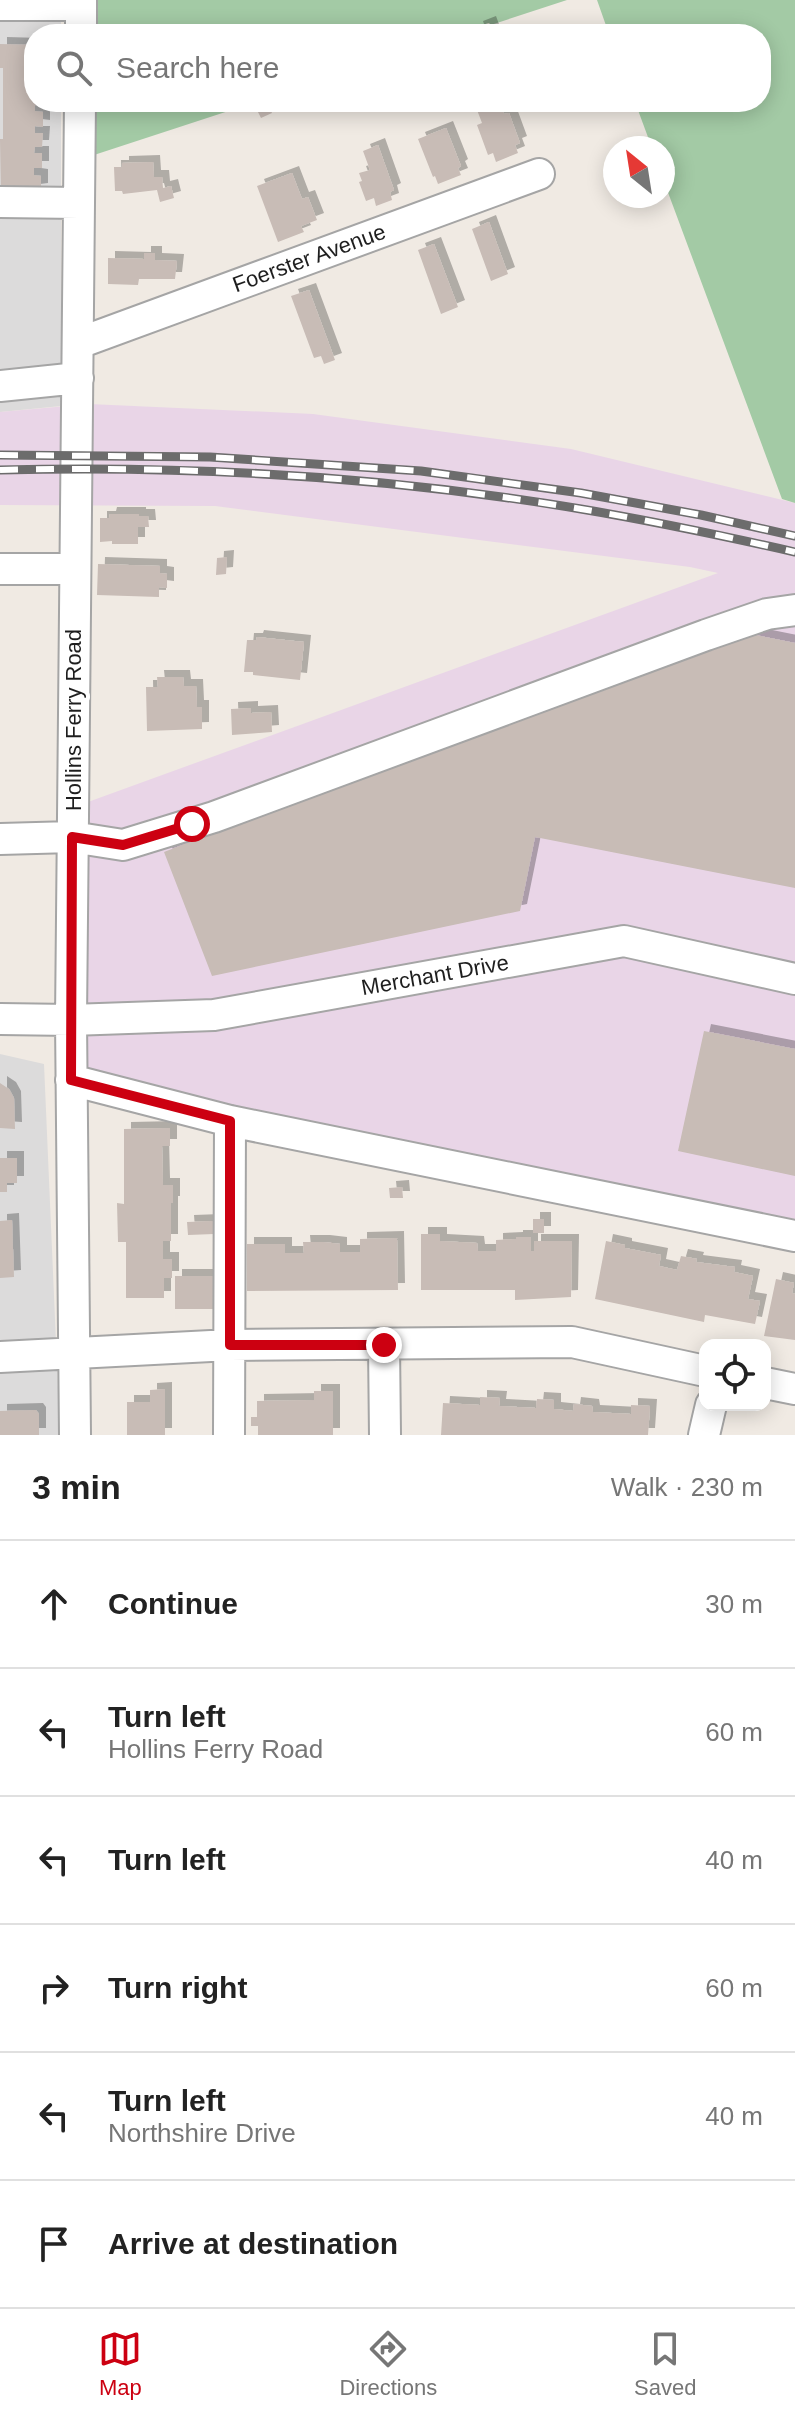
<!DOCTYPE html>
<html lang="en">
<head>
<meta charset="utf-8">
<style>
  body { margin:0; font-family:Arial,sans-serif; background:#f6f6f6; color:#222 }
  .controls { position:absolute; right:24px; bottom:24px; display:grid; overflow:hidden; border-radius:16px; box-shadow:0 4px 20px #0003 }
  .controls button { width:72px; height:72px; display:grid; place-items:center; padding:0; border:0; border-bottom:2px solid #e0e0e0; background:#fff; color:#222; font:40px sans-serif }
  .compass { position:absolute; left:603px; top:136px; width:72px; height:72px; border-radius:50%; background:#fff; box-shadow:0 4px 20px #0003; rotate:330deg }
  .stop { position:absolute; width:24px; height:24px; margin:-18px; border:6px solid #c01; border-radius:50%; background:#fff }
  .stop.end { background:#c01; border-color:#fff; box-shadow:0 2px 8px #0008 }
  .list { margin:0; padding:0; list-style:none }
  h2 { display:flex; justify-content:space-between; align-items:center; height:104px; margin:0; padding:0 32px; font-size:34px }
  h2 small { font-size:26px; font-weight:400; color:#767676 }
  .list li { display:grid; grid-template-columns:52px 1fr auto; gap:24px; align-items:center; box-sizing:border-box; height:128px; padding:0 32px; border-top:2px solid #e0e0e0 }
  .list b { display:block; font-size:30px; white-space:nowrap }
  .list p { margin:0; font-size:26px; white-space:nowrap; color:#767676 }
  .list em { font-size:26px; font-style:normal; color:#767676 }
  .icon { flex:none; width:44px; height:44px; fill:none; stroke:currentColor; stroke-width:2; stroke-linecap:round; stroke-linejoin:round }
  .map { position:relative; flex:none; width:795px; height:1435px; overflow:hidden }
  .search { position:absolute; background:#fff; box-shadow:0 4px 20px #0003; left:24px; right:24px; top:24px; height:88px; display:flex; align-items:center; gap:20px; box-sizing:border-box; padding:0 28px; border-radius:32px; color:#767676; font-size:30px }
  .sheet { height:872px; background:#fff }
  nav { display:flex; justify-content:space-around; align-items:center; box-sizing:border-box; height:112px; border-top:2px solid #e0e0e0; background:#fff; font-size:22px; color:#767676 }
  nav a { display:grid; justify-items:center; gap:4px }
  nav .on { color:#c01 }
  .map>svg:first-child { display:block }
  .residential { fill:#dcdbdb }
  .industrial { fill:#e9d5e7 }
  .cemetery { fill:#a3caa5 }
  .building { fill:#c8bcb6; filter:url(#shadow) }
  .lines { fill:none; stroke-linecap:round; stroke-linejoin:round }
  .minor-casing { stroke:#a5a5a5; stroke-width:34 }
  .minor { stroke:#fff; stroke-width:30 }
  .rail-casing { stroke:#6c6c6c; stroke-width:9 }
  .rail { stroke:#fff; stroke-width:6; stroke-dasharray:18; stroke-linecap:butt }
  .route { stroke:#c01; stroke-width:10 }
  .labels { text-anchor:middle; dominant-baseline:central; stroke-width:8; stroke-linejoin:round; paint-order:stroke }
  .street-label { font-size:22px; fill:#1e1e1e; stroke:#fff }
</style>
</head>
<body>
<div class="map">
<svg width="795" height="1435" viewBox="0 0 795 1435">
  <defs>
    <filter id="shadow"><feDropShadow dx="7" dy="-7" stdDeviation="0" flood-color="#0004"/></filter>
  </defs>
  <rect width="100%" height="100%" fill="#f0eae3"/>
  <path class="residential" d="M0,0H61V34H34V102H61V406L0,412Z
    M0,1054L44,1064L60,1435H0Z"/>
  <path class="industrial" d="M89,404L313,414L571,449L795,503V1219L583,1179L85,1075L88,802L718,573L690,567L215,506L0,505V412Z"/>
  <path class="cemetery" d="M96,0H567L463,34H95Z
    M597,0H795V503L782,499L663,179V148H652L635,102H761V34H609Z
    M95,102H256L94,155Z"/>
  <path class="building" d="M489,23L493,34H478L476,28Z
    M0,44L34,45V102H44V106L35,105V111L43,112V127L35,126V133H43L42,147H35L34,153H42V168H34V175L41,176V190L1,195L0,139H3V68H0Z
    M474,102H500L504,114L509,113L520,143L515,145L518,153L496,162L493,153L488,155L477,125L482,123Z
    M268,103L272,113L261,118L256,108Z
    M446,128L461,166L458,168L461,175L438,184L435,176L433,177L418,139Z
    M378,145L394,190L390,192L392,200L376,206L374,198L366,201L359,182L362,181L359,173L370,170L363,151Z
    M153,162L154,177H162L163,188L171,186L174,198L160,202L157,190L123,194L122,191H115L114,167H122V163Z
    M292,173L302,199L308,197L317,220L301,226L304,232L278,242L257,186Z
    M489,222L508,274L491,281L472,229Z
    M434,244L458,307L441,314L418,250Z
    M144,253H155V260L177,261L175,279H139L138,285L108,284V258L144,259Z
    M309,290L335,360L324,364L321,356L314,358L291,296Z
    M110,514H139V516H148L149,527H138V544H112V541L100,542V518H109Z
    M227,557L226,574L216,575L217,558Z
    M98,564L160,566V573L167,574V588L159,587V597L97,595Z
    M736,631L795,643V888L535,837L520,911L212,976L164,852Z
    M257,637L304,642L300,680L253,675V672H244L247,640H256Z
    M157,677H183L184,686H196L197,707H202V729L147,731L146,687H158Z
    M251,708V713L271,712L272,732L232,735L231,709Z
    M704,1031L795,1049V1176L678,1151Z
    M0,1083L9,1089L14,1098L15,1129L0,1128Z
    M170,1128V1146H162L163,1185H173V1203H171V1241H163V1259H172V1278H164V1298H126V1242H118L117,1203L124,1204V1129Z
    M0,1158H17V1183H7V1192H0Z
    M402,1187L403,1198H390L389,1188Z
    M533,1219H544V1233H533Z
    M12,1220L14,1277L0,1278V1221Z
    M214,1221V1234L188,1235L187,1222Z
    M421,1234H440V1241L477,1243L478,1251H496V1240L516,1239V1237H531V1251H534V1241H572L571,1297L515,1300V1290H421Z
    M397,1238L398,1290L247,1291V1244H285V1253H304L303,1242H323L340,1244V1252H360V1239Z
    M606,1241L625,1245V1248L661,1255L659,1266L677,1270L681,1256L697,1259L696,1262L735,1267L734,1272L753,1276L748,1299L760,1301L755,1324L705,1315L704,1322L595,1299Z
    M175,1276H216V1309H175Z
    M776,1279L794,1283L792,1293L795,1294V1340L764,1336Z
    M165,1389V1435H127V1402H150V1390Z
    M314,1391H333V1435H258V1426H251V1417H257V1401L314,1400Z
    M480,1397L500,1398L499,1406L536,1408L537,1399L554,1400V1409L573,1411L574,1404L592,1406L593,1412L631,1414V1405L650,1406L648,1435H441L443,1403L480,1405Z
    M36,1410L39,1414V1435H0V1411Z"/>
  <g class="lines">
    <g class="minor-casing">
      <path id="minor" d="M0,5H81
        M81,34V0
        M0,202L79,203
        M79,343L539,174
        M0,386L78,378
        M0,569H74
        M0,839L72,837L123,845L214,817L706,635L767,614L795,610
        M0,1019L71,1020L214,1015L624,941L795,979
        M71,1080L230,1121L795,1236
        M384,1345L385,1435
        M0,1357L230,1345L572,1342L705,1371
        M765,1383L795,1389
        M75,1435L71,1020L80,102
        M229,1435L230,1121
        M704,1435L711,1405"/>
    </g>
    <use href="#minor" class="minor"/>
    <g class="rail-casing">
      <path id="rail" d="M0,455L210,457L421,471L581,493L701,515L795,536
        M0,470C194,465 389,477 581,509C653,521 724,536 795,552"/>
    </g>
    <use href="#rail" class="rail"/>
  </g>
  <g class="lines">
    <path class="route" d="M192,824L123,845L72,837L71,1080L230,1121V1345H384"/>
  </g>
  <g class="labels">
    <g class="street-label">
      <text transform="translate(309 258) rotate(-20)">Foerster Avenue</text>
      <text transform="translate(73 720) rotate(-90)">Hollins Ferry Road</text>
      <text transform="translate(435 975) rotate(-10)">Merchant Drive</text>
    </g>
  </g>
</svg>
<div class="controls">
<button><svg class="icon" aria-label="locate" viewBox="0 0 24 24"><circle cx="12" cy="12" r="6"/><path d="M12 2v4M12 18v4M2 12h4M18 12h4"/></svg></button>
</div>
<svg class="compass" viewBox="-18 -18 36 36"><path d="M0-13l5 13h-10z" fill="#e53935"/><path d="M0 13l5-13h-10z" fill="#767676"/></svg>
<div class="stop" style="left:192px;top:824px"></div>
<div class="stop end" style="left:384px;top:1345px"></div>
<div class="search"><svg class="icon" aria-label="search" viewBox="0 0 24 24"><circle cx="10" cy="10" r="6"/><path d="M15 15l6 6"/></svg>Search here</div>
</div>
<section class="sheet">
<h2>3 min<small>Walk · 230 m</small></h2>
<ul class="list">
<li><svg class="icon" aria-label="ahead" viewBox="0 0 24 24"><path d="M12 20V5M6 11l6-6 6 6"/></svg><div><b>Continue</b></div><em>30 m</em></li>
<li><svg class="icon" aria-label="left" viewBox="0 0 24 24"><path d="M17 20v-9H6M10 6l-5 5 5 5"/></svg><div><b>Turn left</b><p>Hollins Ferry Road</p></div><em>60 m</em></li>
<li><svg class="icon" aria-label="left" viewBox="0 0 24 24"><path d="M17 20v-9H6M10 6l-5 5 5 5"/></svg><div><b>Turn left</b></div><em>40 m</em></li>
<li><svg class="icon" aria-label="right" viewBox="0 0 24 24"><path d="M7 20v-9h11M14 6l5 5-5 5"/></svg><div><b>Turn right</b></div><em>60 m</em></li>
<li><svg class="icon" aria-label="left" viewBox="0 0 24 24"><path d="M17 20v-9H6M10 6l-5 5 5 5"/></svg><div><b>Turn left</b><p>Northshire Drive</p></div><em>40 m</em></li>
<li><svg class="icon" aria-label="arrive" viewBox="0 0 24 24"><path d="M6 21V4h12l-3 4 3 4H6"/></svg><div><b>Arrive at destination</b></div></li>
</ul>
</section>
<nav>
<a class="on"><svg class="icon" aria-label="map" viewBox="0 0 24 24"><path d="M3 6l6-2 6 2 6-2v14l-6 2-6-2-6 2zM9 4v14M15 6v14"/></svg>Map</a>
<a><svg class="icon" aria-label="directions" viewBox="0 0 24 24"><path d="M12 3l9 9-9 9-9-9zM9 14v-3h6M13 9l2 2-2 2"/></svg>Directions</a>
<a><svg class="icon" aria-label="saved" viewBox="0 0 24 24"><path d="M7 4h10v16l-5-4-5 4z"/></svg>Saved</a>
</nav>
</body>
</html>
